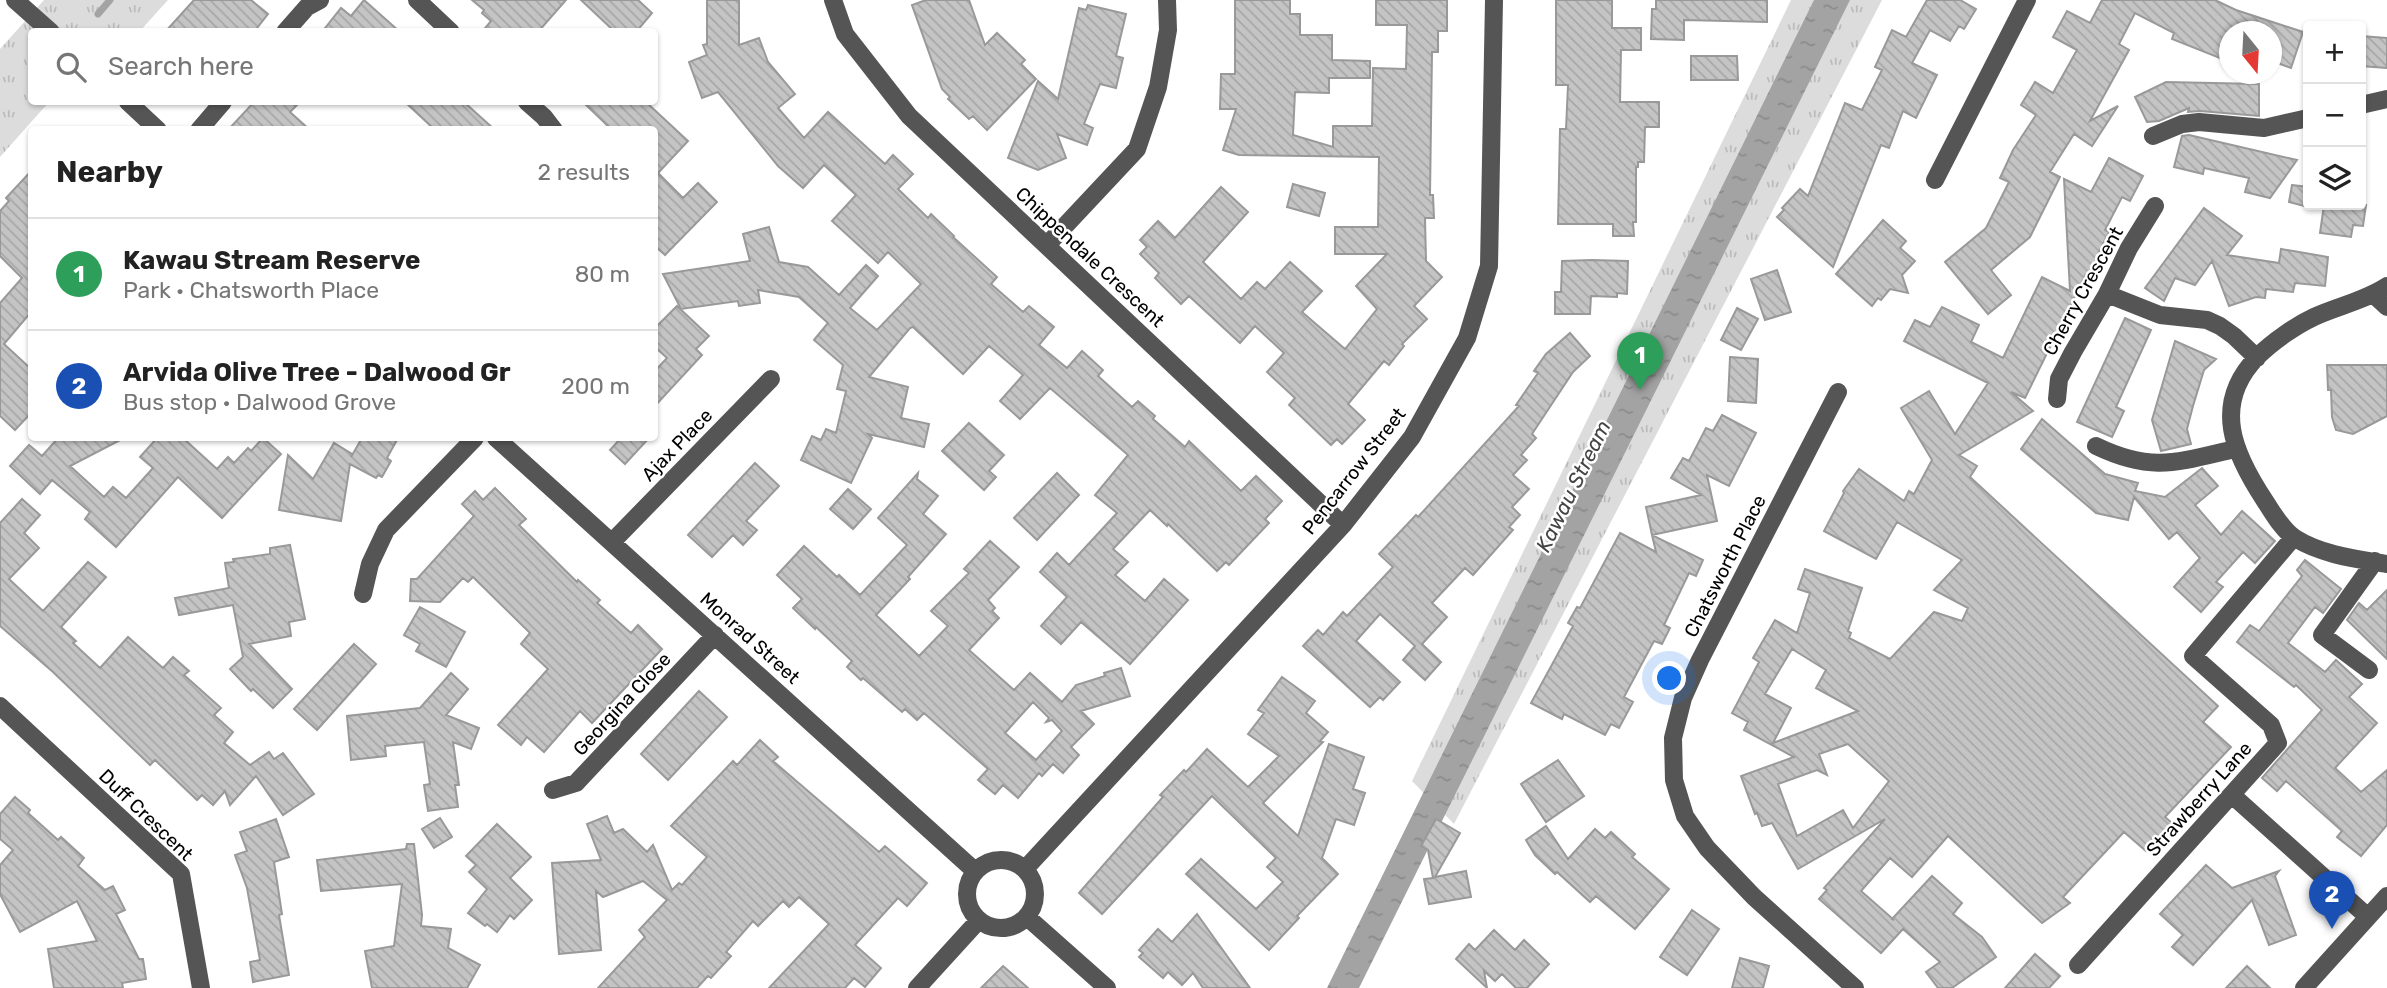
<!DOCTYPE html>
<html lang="en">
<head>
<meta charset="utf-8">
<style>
  body { margin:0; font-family:Rubik,sans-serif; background:#f2f2f2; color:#222 }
  .controls { position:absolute; right:21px; top:21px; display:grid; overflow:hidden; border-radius:7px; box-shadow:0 2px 5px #0004 }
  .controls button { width:63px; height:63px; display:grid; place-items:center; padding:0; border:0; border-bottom:2px solid #e0e0e0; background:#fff; color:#222; font:35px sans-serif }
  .compass { position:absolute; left:2219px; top:21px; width:63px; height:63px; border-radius:50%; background:#fff; box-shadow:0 2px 5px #0004; rotate:162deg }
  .you { position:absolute; left:1670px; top:679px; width:24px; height:24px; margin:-18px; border:5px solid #fff; border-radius:50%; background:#1a73e8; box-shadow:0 0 0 10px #1a73e833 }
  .badge { display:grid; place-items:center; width:46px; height:46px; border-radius:50%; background:#000; color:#fff; font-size:23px; font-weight:700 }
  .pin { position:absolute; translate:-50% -58px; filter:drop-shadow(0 2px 4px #0008) }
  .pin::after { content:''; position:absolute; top:37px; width:24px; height:21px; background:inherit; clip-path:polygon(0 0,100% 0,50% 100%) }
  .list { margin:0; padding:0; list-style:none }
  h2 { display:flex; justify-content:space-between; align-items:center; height:91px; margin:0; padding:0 28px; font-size:30px }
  h2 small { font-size:23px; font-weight:400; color:#767676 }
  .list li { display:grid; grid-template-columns:46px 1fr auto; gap:21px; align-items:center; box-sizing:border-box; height:112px; padding:0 28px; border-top:2px solid #e0e0e0 }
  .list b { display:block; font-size:26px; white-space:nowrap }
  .list p { margin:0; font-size:23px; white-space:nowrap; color:#767676 }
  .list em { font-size:23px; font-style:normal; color:#767676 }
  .icon { flex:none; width:38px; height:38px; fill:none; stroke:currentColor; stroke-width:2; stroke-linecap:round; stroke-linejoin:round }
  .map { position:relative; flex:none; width:2387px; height:988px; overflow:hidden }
  .search { position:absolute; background:#fff; box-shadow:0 2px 5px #0004; left:28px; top:28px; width:630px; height:77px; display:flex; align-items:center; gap:18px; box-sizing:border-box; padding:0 24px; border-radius:7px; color:#767676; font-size:26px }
  .panel { position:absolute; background:#fff; box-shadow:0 2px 5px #0004; left:28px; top:126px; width:630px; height:315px; border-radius:7px }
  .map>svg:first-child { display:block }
  .park { fill:url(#park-tufts) }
  .water { fill:url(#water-ripples) }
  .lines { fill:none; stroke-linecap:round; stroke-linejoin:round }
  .stream { stroke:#a3a3a3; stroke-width:7 }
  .building { fill:url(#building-back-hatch); stroke:#999; stroke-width:2; fill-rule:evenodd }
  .minor { stroke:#555; stroke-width:18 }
  .labels { text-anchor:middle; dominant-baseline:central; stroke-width:5; stroke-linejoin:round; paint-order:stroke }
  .street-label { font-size:19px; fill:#000; stroke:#fff }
  .water-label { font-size:21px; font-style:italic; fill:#444; stroke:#fff }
</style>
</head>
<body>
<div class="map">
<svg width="2387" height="988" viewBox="0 0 2387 988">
  <defs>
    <pattern id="park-tufts" width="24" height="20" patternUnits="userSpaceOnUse" patternTransform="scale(1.75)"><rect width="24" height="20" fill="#dcdcdc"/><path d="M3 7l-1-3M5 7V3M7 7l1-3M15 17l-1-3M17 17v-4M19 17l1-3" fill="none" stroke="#bbb"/></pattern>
    <pattern id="water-ripples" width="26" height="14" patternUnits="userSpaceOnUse" patternTransform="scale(1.75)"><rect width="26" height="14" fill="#a3a3a3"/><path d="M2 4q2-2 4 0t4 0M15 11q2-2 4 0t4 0" fill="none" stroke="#8b8b8b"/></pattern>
    <pattern id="building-back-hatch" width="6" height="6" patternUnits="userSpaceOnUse" patternTransform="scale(1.75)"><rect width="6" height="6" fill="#c4c4c4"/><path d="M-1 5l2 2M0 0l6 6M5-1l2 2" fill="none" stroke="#a7a7a7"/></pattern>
  </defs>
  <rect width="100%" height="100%" fill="#fff"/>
  <path class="park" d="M44,0H168L140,31L32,32V102H49L0,157V49Z
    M1791,0H1882L1454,824L1412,781Z"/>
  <path class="water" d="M1814,0H1850L1359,988H1327Z"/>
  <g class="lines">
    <path class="stream" d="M98,14L110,0"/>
  </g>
  <path class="building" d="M194,0H251L268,14L254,32H165Z
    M364,0L400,32H322L341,8L351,16Z
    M472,0H566L538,32H482L491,21L482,13L484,10Z
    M581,0H638L652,13L636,32H615Z
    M707,0H739V45L759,38L768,62L795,94L778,108L804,138L828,112L885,164L893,155L913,174L898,189L928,218L931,214L954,236L953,237L997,277L991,284L1023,312L1029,306L1054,327L1039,345L1067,368L1082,351L1103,370L1098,376L1132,407L1138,401L1155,416L1153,419L1185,447L1189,441L1241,491L1256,476L1282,501L1265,519L1269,523L1229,565L1226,562L1217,571L1168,524L1167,526L1150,510L1113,549L1128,562L1115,575L1145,601L1164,579L1188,600L1130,664L1081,622L1061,644L1041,626L1067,597L1040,572L1057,553L1069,565L1117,513L1095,495L1128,455L1050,388L1020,419L1000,401L1023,375L989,346L963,374L913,327L910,328L869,377L908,387L901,418L929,424L924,447L868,434L872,438L851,483L801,460L812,436L821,440L826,429L836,433L846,391L837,389L843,365L814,340L828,323L799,297L758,290L760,303L739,306L738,301L681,309L663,274L750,261L743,234L769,227L779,262L808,267L839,295L866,265L878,276L850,308L877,330L921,284L888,252L878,263L832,221L856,195L824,165L803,188L778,166L718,92L702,98L689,62L707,55L703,45L707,44Z
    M926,0H969L985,45L997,33L1025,60L1021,64L1036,79L987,130L973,116L969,119L948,99L950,97L942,89L912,5Z
    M1235,0H1290V14H1300V35H1332V60L1370,61V78H1329V93L1295,92L1293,135L1333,147V126H1372L1373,68L1406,69L1407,25H1376V0H1447V31H1438V52H1432L1430,195H1433L1434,218H1425L1426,261L1442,277L1414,306L1427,319L1402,344L1404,346L1389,365L1384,361L1348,404L1365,420L1342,444L1337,439L1331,445L1289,405L1295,398L1267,372L1284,353L1255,326L1240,343L1189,296L1181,304L1155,278L1159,273L1140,254L1147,247L1140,240L1158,221L1175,238L1221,187L1248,212L1203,262L1241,299L1257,282L1265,289L1290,262L1322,291L1302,312L1345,349L1377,309L1356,286L1387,254H1335V227H1378L1379,157L1239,155L1223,150L1236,109H1220L1221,74H1235Z
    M1556,0H1612V28H1641V50H1621L1620,102H1659V127H1645L1644,162H1638V167H1636V222H1633L1634,236H1613V224H1558L1560,129H1566L1568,85H1556Z
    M1656,0H1767V22L1684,20V40L1651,39L1652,9H1656Z
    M1927,0H1960L1976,9L1964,29L1959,26L1950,41L1930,30L1912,63L1937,75L1916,118L1903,111L1889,148L1881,145L1833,267L1777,217L1784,210L1782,208L1800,189L1808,196L1845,103L1862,110L1882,70L1875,67L1892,30L1906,37Z
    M2102,0H2215L2236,10L2303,32L2291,68L2272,61V32H2230V62L2172,39L2174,33L2135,13L2119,44L2129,50L2090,121L2118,106L2092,146L2074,134L2050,172L2060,177L2030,237L1991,270L2011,295L1988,314L1945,262L1986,228L2009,182L2000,178L2013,150L2036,115L2021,105L2035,82L2053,93L2077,50L2053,37L2067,11L2090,23Z
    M1088,5L1126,14L1116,56L1123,58L1116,88L1100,84L1084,124L1093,128L1087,145L1057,134L1066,158L1038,170L1008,158L1038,81L1058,99L1079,8L1086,10Z
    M2361,36L2387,38V68L2361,66Z
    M1691,56H1737L1738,80H1691Z
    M2166,82L2259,84V116L2200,111L2188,112L2189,108L2159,121L2147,122L2135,97Z
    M254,102H300L290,112L310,130H228Z
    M405,102H464L495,130H435Z
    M583,102H646L688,141L658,173L683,198L698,183L717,202L665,255L654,245V130H612Z
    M2189,135L2297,160L2270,198L2245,192L2249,178L2204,168L2203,174L2174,167L2182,136Z
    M2109,158L2143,176L2130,201L2122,197L2105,230L2109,232L2098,254L2100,273L2086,274L2025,398L2011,392L2033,411L1959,455L1977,466L1970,477L2218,706L2203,722L2231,747L2165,817L2172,823L2146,851L2124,832L2063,897L2070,903L2042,923L1948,836L1912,877L1890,858L1861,891L1894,920L1892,919L1932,876L1962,903L1953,914L1982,937L1996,957L1952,988H1938L1926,972L1940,962L1903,929L1881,953L1819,899L1827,890L1824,888L1885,819L1798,869L1772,823L1762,826L1757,813L1755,814L1741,776L1794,757L1744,730L1748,722L1732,713L1759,662L1753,658L1775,620L1797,633L1810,593L1798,589L1805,569L1862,588L1848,631L1851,633L1849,638L1890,659L1934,612L1962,621L1968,608L1934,590L1962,560L1897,522L1876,559L1824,531L1844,493L1843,491L1859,469L1904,501L1909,491L1914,494L1932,460L1901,408L1929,391L1955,434L1988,383L1904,341L1915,320L1930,327L1942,307L1979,325L1971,342L2003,358L2042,277L2070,291L2064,179L2091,192ZM1792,649L1826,670L1816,688L1858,711L1773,743L1791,708L1765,694ZM1848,744L1889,781L1853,828L1843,810L1797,836L1778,784L1817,770L1827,775L1819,754Z
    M32,170V311L4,344L31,369V413L15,430L0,416V303L22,278L0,256V211L9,201L6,198Z
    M1293,184L1325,193L1319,216L1287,207Z
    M2292,185L2308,187V207L2289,202Z
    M2324,205H2366L2363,226L2353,225L2351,237L2320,233Z
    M2204,208L2242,236L2227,255L2279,263L2281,249L2328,257L2325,286L2295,283L2293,292L2266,289L2265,298L2256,297L2229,306L2212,261L2195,285L2175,278L2164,301L2145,288Z
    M1883,220L1906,241L1900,248L1915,261L1902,275L1908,293L1890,289L1881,300L1878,298L1872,306L1836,274Z
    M1592,260L1628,261L1627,294L1617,293V297L1591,296L1590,314H1555V292H1561L1562,261Z
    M1777,270L1791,312L1765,320L1751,279Z
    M677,306L709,336L696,349L702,355L654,407V372L667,358L654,346V329Z
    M1737,308L1758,319L1741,350L1721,340Z
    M2125,318L2151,330L2116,407L2124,411L2112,437L2077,422Z
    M1570,333L1590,356L1573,372L1532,434L1536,438L1521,455L1527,460L1513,475L1529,489L1512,507L1520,515L1509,527L1513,530L1473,575L1465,568L1432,603L1447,617L1422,644L1441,662L1425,680L1403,660L1415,646L1380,614L1356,641L1400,682L1383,700L1380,697L1370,707L1303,646L1318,630L1323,635L1343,612L1347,616L1393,567L1379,554L1416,515L1418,517L1519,406L1516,405L1538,373L1534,371L1546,354Z
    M2175,341L2216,359L2204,370L2193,406L2187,429L2191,444L2161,451L2152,420Z
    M1730,357L1758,359L1756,403L1728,401Z
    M2327,365H2387V416L2353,434L2336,430L2332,417L2331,390H2328Z
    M1722,415L1756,433L1729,486L1707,475L1717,521L1652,535L1646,507L1701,495L1671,478L1683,458L1689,461L1706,428L1713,431Z
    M2042,419L2105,474L2138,483L2135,491L2165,497L2202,468L2218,486L2195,505L2221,535L2242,511L2275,541L2255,563L2243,552L2216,582L2223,587L2201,612L2174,587L2200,558L2177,532L2169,539L2134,497L2128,520L2096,513L2021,449Z
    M969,423L1004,455L989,471L996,477L984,490L942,451Z
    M58,438H124L70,466L104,497L113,487L126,498L153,468L140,457L157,438H183L217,469L228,457L234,463L248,448L251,451L263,438L281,454L222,518L178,477L116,547L85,519L90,512L52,480L40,494L10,466L29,445L42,456Z
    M362,438H398L387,458L391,461L382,477L378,475L376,478L350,464L341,521L279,510L288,455L313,479L334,443L352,454L351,457Z
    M621,438H649L625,464L610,450Z
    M755,463L779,486L746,521L757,530L743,545L733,535L712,557L688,535Z
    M918,473L917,479L938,496L923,514L946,534L908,577L910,579L876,615L919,656L948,626L931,611L969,573L964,569L990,541L1019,567L988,600L995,608L992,611L999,618L969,650L1014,690L1030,673L1062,702L1076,685L1105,676L1104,673L1121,668L1130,696L1081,711L1094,724L1071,747L1079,755L1063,773L1053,764L1042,776L1039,773L1018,798L1003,785L995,794L978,780L988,769L924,713L917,720L905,709L902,712L863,678L861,680L847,667L852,661L816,627L815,629L793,608L802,599L777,575L804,546L837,577L839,575L860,595L907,545L878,518ZM1033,702L1049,718L1046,722L1052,720L1062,731L1036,760L1005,733Z
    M1057,473L1079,495L1037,540L1014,518Z
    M495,488L526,519L519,525L577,582L578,580L600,600L597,603L631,633L638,625L662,649L592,723L580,711L544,752L527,737L521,745L498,725L548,669L521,644L530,633L473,577L468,582L463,578L440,602L410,601L411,579H417L474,516L462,504L475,491L483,500Z
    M848,489L871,509L853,529L830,509Z
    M22,499L40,515L24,533L39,548L9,579L43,611L88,562L106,577L61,627L76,641L73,643L100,668L128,637L163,668L173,657L189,671L184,675L221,708L214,715L233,732L224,743L250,765L269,752L274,759L283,753L314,794L283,815L256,776L230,805L225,791L213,805L202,795L197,800L155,760L150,765L53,672L0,626V523Z
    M1620,533L1656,552L1652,535L1703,560L1696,576L1689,573L1664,625L1670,628L1662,644L1654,641L1624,697L1633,702L1619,728L1611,724L1605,735L1564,714L1562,719L1531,703L1573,626L1568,623L1577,607L1580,608Z
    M290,545L305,619L289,622L291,636L249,644L292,689L273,708L253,689L251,691L230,669L243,657L233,605L179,615L175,598L229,588L225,563L234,562L233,559L270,554V548Z
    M2305,560L2341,589L2323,613L2315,607L2288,643L2325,672L2336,660L2362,684L2349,697L2377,723L2335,768L2361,792L2387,770V825L2361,856L2337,837L2342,831L2286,781L2277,791L2262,778L2322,710L2296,685L2294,687L2237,642L2250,625L2259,631L2302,576L2297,570Z
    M2387,590V659L2347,620L2359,603L2367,610Z
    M420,607L465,632L446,667L416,651L420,644L404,635Z
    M354,644L376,664L317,730L294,709Z
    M451,673L468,689L446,715L479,728L471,749L453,742L459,785H455L458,807L428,811L424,785L430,784L424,742L385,746L386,756L351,760L347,716L420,708Z
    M1282,677L1315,701L1306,713L1328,732L1320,741L1323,742L1263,803L1298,836L1329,744L1364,757L1353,789L1365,793L1354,825L1336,819L1322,858L1338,874L1297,916L1299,918L1269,950L1186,874L1201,859L1256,909L1283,882L1267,867L1276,858L1212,796L1102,914L1079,893L1163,797L1160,795L1184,770L1186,772L1207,749L1248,787L1279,756L1248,734L1264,713L1258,710Z
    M699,691L727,717L668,780L641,754Z
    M760,740L778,757L773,761L879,852L885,846L927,883L907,906L898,898L855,945L881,968L865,987L854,978L845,988H769L829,924L799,897L789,907L783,901L758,926L753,921L726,952L731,956L711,978L708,976L697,988H598L645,937L639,930L667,900L643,881L603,897L596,891L601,950L559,954L552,863L601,860L587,824L607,816L614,833L623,829L647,852L653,845L672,890L679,883L682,885L707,857L671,826L733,761L737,765Z
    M1558,760L1584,796L1546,822L1521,784Z
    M15,797L30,810L28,813L58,840L61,837L84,858L78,866L105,890L113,886L125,910L116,914L139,959H143L146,979L122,983L123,988H54L48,949L97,941L77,901L20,932L0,894V865L13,850L0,839V814Z
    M440,818L452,837L434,848L422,829Z
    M276,819L289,857L274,862L282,914L279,915L289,975L253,982L250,962L260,960L247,888L235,855L247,851L240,832Z
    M1436,819L1460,833L1435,877L1466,871L1471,897L1429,904L1424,879L1433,878L1428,850L1421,846Z
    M497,824L531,857L510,878L532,900L514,919L510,915L497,932L487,924L485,926L468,913L487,889L469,872L476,865L466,856Z
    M1546,826L1568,859L1595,829L1605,838L1611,832L1635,854L1632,857L1669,889L1635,929L1596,896L1590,902L1557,872L1555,874L1535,855L1526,840Z
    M407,844H414L422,915L421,926L451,929L448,948L480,965L467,988H372L365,951L394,946L402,884L321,891L317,860L406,849Z
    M2206,865L2232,888L2279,871L2275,876L2296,935L2269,945L2252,900L2193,965L2172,947L2183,935L2160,914Z
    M1692,910L1719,929L1687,975L1660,957Z
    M1197,914L1250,988H1203L1193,973L1182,985L1168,972L1163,978L1139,957L1143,953L1139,950L1158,929L1172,942Z
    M1494,930L1515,950L1524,940L1549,964L1527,988H1516L1502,974L1495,981L1484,971L1487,988L1456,959L1469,944L1475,950Z
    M2035,954L2060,976L2049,988H2005Z
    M1740,958L1769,966L1763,988H1732Z
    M1003,966L1028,988H981Z
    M2247,966L2270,988H2226Z"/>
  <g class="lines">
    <path class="minor" d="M15,0L51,32
      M417,0L451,32
      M833,0L845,34L909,116L1343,525
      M285,32L307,7L320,0
      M128,102L158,130
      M527,102L544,117L554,130
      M2361,105L2387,99
      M199,130L223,102
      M2153,136L2182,124L2199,122L2264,128L2308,118
      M1935,180L2027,0
      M1047,245L1137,149L1158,87L1168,30L1167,0
      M2387,286C2364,301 2338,306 2314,317C2295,326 2272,342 2257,357C2211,405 2234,454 2265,501C2273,513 2283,531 2295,538C2322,555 2357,559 2387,564
      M2107,294L2160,315L2207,320L2220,326L2234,336L2257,358
      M2374,295L2387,307
      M1838,392L1700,660L1683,698L1673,738L1674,780L1685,816L1707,848L1754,897L1855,988
      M2057,399L2059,379L2073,352L2107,294L2129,248L2155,206
      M496,438L975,871
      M2096,446C2152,473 2178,462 2235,449
      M613,541L771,379
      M363,594L370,564L386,530L475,438
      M2369,670L2322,635L2375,561
      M0,706L181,874L201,988
      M553,790L576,783L715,635
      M2232,795L2368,917
      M967 894a34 34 0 1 1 68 0a34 34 0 1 1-68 0Z
      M1025,869L1343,525L1412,437L1467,338L1489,266L1494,0
      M1027,917L1107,988
      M2078,965L2278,743L2271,725L2193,656L2293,538
      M917,988L979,920
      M2304,988L2387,896"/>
  </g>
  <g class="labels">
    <g class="street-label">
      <text transform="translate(1090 257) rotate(43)">Chippendale Crescent</text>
      <text transform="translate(2083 291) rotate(-61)">Cherry Crescent</text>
      <text transform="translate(677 445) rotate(-46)">Ajax Place</text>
      <text transform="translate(1354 471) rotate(-52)">Pencarrow Street</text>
      <text transform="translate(1725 566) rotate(-63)">Chatsworth Place</text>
      <text transform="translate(750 638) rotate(42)">Monrad Street</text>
      <text transform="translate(622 704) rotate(-47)">Georgina Close</text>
      <text transform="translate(2199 799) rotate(-48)">Strawberry Lane</text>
      <text transform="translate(146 815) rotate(44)">Duff Crescent</text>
    </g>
    <g class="water-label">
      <text transform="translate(1573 486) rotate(-64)">Kawau Stream</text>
    </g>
  </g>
</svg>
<div class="controls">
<button>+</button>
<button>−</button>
<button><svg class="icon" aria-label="layers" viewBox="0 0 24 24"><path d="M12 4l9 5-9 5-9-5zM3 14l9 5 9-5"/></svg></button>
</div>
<svg class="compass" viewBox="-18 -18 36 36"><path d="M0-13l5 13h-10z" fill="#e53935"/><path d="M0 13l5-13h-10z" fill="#767676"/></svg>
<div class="you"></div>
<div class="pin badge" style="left:1640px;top:390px;background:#2e9e5b">1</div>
<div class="pin badge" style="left:2332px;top:929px;background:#1a4fb4">2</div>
<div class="search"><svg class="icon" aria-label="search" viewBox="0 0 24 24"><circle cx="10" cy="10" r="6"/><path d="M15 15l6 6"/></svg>Search here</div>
<section class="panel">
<h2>Nearby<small>2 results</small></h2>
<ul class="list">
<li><span class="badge" style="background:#2e9e5b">1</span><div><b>Kawau Stream Reserve</b><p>Park · Chatsworth Place</p></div><em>80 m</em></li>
<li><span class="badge" style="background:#1a4fb4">2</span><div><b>Arvida Olive Tree - Dalwood Gr</b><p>Bus stop · Dalwood Grove</p></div><em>200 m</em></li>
</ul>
</section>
</div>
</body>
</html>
